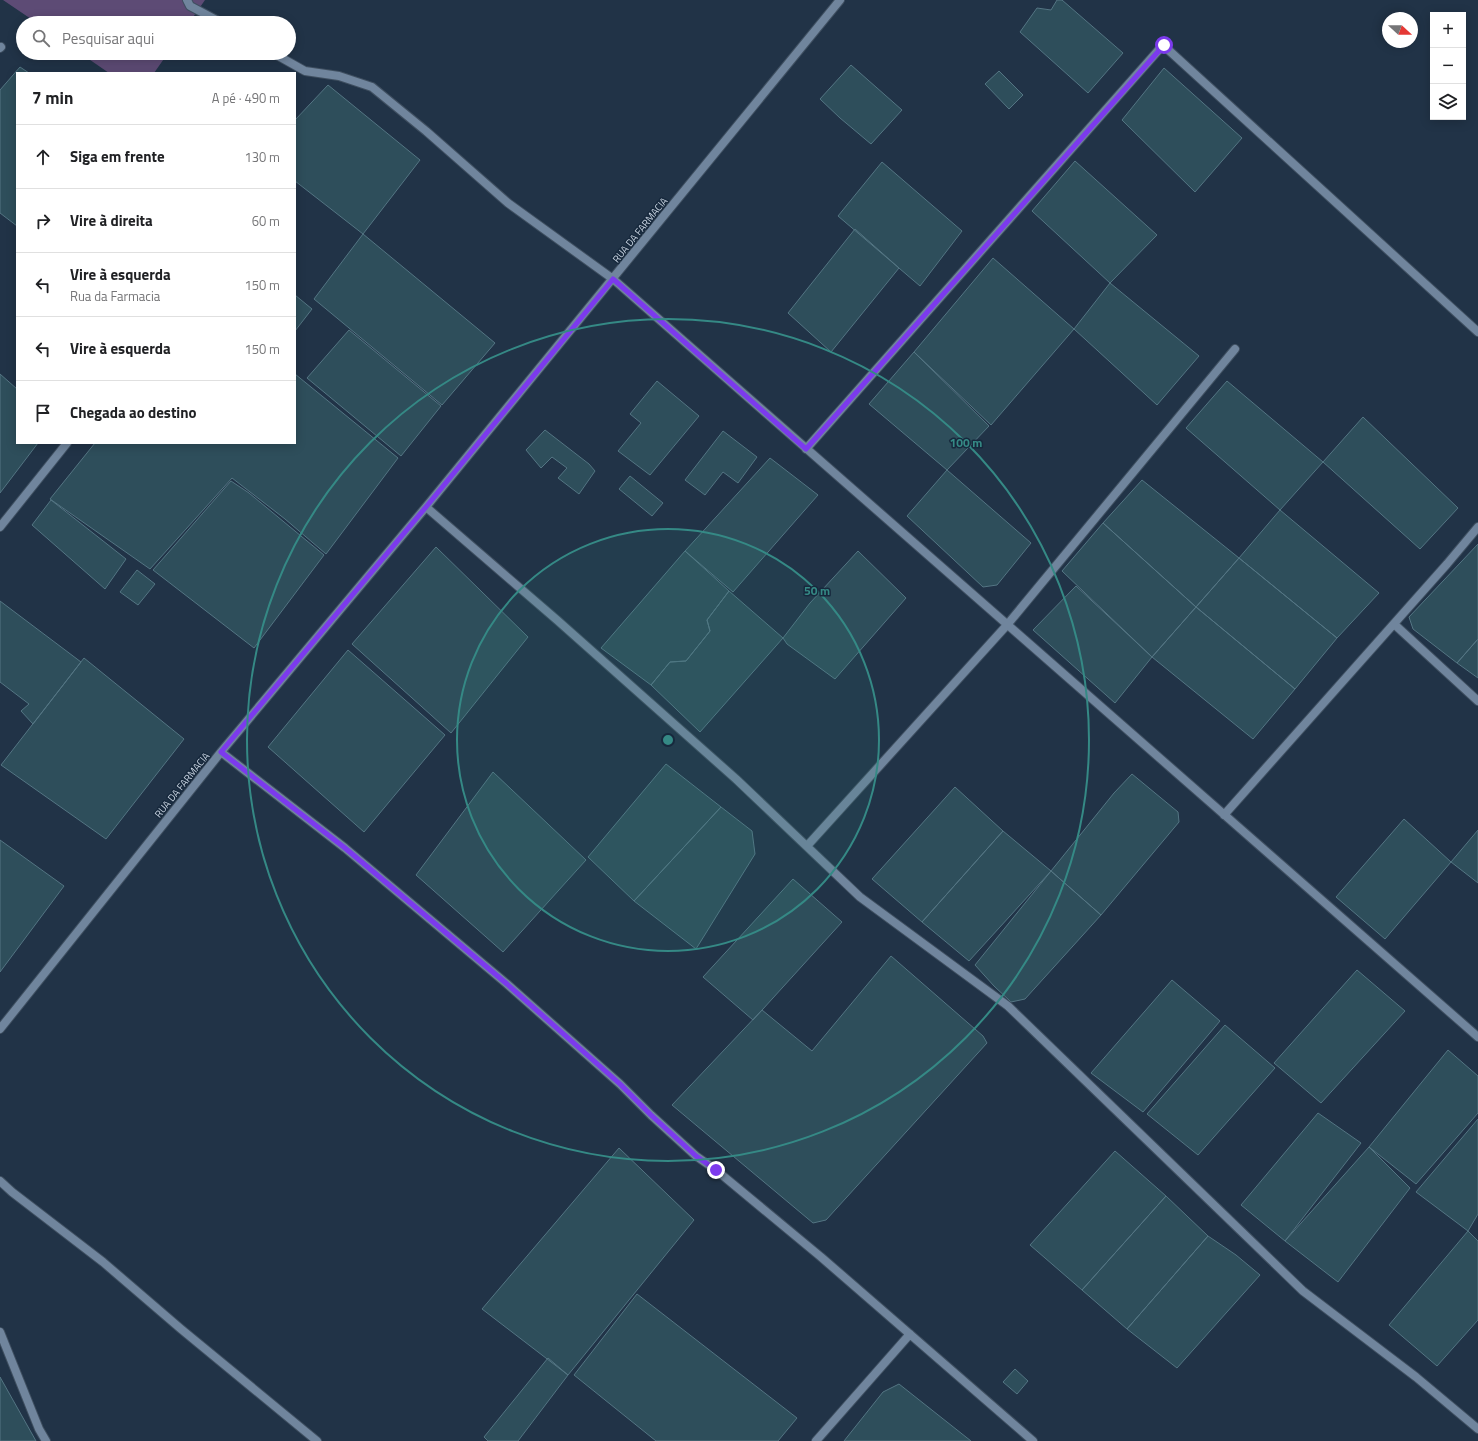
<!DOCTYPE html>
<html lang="pt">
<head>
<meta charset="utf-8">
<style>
  body { margin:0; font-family:"Titillium Web",sans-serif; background:#f2f2f2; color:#202124 }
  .controls { position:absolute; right:12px; top:12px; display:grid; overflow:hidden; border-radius:0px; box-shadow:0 2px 10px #0003 }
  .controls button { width:36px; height:36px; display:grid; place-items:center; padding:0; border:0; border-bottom:1px solid #e0e0e0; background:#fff; color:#202124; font:20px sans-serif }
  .compass { position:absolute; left:1382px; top:12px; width:36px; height:36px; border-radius:50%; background:#fff; box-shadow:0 2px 10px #0003; rotate:111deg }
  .stop { position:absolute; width:12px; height:12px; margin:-9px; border:3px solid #7c3aed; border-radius:50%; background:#fff }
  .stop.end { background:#7c3aed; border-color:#fff; box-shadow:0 1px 4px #0008 }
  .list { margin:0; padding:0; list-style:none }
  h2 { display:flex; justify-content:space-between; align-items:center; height:52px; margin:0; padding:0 16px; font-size:17px }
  h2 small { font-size:13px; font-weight:400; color:#757577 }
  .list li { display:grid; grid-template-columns:26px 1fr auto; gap:12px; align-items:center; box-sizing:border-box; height:64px; padding:0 16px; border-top:1px solid #e0e0e0 }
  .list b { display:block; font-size:15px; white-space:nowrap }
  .list p { margin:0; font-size:13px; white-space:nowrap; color:#757577 }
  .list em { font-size:13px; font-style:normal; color:#757577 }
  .icon { flex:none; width:22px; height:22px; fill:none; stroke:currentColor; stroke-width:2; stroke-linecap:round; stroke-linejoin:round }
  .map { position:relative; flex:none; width:1478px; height:1441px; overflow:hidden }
  .search { position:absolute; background:#fff; box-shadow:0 2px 10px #0003; left:16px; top:16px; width:280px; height:44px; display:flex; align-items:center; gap:10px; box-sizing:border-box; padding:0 14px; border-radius:22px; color:#757577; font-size:15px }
  .panel { position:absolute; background:#fff; box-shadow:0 2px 10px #0003; left:16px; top:72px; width:280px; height:372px; border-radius:0px }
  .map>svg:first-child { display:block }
  .green { fill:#5d4b75 }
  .building { fill:#2e4e5b; stroke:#547583 }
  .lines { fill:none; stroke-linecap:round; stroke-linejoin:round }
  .minor-casing { stroke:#3f4f60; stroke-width:10 }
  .minor { stroke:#70859d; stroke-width:8 }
  .route { stroke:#7c3aed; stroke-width:5 }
  .ring { fill:none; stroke:#358985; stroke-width:2 }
  .labels { text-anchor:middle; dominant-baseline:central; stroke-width:3; stroke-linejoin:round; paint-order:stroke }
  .street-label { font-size:10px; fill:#cbd6e3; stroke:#17293d }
  .centre { fill:#358985; stroke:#17293d; stroke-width:2 }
  .ring-label { font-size:12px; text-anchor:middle; font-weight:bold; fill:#358985; stroke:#17293d; stroke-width:3; stroke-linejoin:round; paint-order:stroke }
</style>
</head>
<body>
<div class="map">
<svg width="1478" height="1441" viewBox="0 0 1478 1441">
  <rect width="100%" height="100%" fill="#213347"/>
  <path class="green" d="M3,0H205L189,23H37Z
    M80,53H168L154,73H109Z"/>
  <path class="building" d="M1057,0H1062L1123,53L1088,93L1020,32L1037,8L1051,10Z
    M851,65L902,110L871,144L840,118L820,99Z
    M20,67L29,73H17V226L0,213V90Z
    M1164,68L1242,138L1195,192L1122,120Z
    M999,71L1023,95L1009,109L985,84Z
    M328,85L420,160L363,234L295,181V120Z
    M1075,161L1157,235L1110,283L1032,211Z
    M882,162L962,231L920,286L838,216Z
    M855,229L899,268L831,352L788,313Z
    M363,234L495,343L442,405L314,299Z
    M993,258L1074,329L991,425L914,352Z
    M1110,283L1199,356L1157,405L1074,329Z
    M295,295L312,309L295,331Z
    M349,330L441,406L401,456L307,378Z
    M914,352L989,426L947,470L869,404Z
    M0,374L17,389V443H38L0,493Z
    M295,374L398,458L326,554L285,519L232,478L150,569L50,499L95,443H295Z
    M657,381L699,416L650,475L618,451L641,423L630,414Z
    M1227,381L1323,462L1280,510L1186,428Z
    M1363,417L1458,508L1420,549L1323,462Z
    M545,430L589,464L595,471L579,494L558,478L567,468L552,457L541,468L526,450Z
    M723,431L757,457L738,483L723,472L705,495L685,480Z
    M770,458L818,495L733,592L685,551Z
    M947,470L1031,543L997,585L983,587L907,516Z
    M630,476L663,503L652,516L619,489Z
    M1142,480L1239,558L1196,607L1103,523Z
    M231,481L249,493L324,555L254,648L153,570Z
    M51,500L126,559L105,589L32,525Z
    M1280,510L1379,593L1337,638L1239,558Z
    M1103,523L1196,607L1152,657L1062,571Z
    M1478,544V639L1457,663L1413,629L1409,617Z
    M436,547L528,637L451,733L352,644Z
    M685,551L729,591L707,620L710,631L686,661L670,662L651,685L601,648Z
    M858,551L906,598L835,679L787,644L783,638L810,603Z
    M1239,558L1337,638L1295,689L1196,607Z
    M137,570L155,584L138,605L120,592Z
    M1076,586L1152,657L1115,703L1033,630Z
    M729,591L783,638L700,732L651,685L670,662L686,661L710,631L707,620Z
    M0,601L81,662L33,724L21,711L29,704L0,682Z
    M1196,607L1295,689L1253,739L1152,657Z
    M1478,639V678L1457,663Z
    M348,650L445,735L364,832L268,747Z
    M84,658L184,739L106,839L1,765Z
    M666,764L721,807L634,901L588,857Z
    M493,772L586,860L503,952L416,875Z
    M1132,774L1178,812L1179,822L1101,915L1051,871L1114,793Z
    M955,787L1003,831L922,922L872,879Z
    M721,807L752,831L755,854L696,949L634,901Z
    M1404,819L1451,862L1385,939L1336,897Z
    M1478,830V883L1451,862Z
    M1003,831L1051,871L969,961L922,922Z
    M0,840L64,886L0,972Z
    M1051,871L1101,915L1025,999L1011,1002L994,986L975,965Z
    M793,879L842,922L753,1020L703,977Z
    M891,956L983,1036L987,1043L826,1220L813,1223L672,1105L762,1010L812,1051Z
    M1357,970L1405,1011L1321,1103L1274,1063Z
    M1172,980L1220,1021L1143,1112L1091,1073Z
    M1225,1025L1275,1068L1198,1155L1147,1114Z
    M1448,1050L1478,1076V1113L1416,1184L1369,1147Z
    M1318,1113L1361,1143L1285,1241L1241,1205Z
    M1478,1119V1214L1468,1231L1416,1192Z
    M1369,1147L1410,1188L1338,1282L1285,1241Z
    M619,1148L694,1220L568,1375L482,1309Z
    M1115,1151L1166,1196L1082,1290L1030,1245Z
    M1166,1196L1208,1236L1127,1329L1082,1290Z
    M1468,1231L1478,1241V1320L1437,1366L1389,1325Z
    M1208,1236L1236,1255L1260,1275L1177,1368L1127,1329Z
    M637,1294L797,1418L778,1441H656L574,1375Z
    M548,1358L568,1375L518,1441H488L484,1437Z
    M1015,1369L1028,1381L1017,1394L1003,1382Z
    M0,1377L36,1441H0Z
    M899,1384L971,1441H844L883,1392Z"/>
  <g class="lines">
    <g class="minor-casing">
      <path id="minor" d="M187,0L190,6L222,23
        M0,48L1,47
        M273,53L305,71L339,76L372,87L426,131L508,203L613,279L1478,1037
        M806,449L1163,45L1478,332
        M426,507L557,620L736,779L860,897L1008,1006L1303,1291L1416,1377L1478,1429
        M0,527L67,443
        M1394,624L1478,701
        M221,752L345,848L507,984L620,1084L651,1115L696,1156L716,1170L821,1257L1033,1441
        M1224,815L1447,564L1478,527
        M807,846L1007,625L1235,349
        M0,1029L221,752L426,507L840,0
        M0,1181L12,1192L103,1262L181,1329L317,1441
        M0,1332L39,1429L46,1441
        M816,1441L910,1334"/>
    </g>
    <use href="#minor" class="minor"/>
  </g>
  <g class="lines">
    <path class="route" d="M716,1170L696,1156L651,1115L620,1084L507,984L345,848L221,752L426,507L613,279L806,449L1164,45"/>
  </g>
  <circle cx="668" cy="740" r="211" fill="#358985" fill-opacity=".12"/>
  <g class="ring">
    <circle cx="668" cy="740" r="211"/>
    <circle cx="668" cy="740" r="421"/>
  </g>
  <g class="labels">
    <g class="street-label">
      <text transform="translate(640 230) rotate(-51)">RUA DA FARMACIA</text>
      <text transform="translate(182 785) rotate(-51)">RUA DA FARMACIA</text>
    </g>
  </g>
  <circle cx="668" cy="740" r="6" class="centre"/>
  <g class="ring-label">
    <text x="966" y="447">100 m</text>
    <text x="817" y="595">50 m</text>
  </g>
</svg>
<div class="controls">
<button>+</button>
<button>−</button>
<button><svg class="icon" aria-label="layers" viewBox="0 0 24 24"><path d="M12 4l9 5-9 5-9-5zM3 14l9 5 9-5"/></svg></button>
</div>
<svg class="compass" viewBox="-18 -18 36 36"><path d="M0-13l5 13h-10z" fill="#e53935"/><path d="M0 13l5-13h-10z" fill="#757577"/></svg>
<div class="stop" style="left:1164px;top:45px"></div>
<div class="stop end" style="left:716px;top:1170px"></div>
<div class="search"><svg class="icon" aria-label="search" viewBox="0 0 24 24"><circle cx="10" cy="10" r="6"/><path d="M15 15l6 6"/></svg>Pesquisar aqui</div>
<section class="panel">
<h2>7 min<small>A pé · 490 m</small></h2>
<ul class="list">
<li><svg class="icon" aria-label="ahead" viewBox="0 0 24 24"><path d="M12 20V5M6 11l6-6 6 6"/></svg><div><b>Siga em frente</b></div><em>130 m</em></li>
<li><svg class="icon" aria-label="right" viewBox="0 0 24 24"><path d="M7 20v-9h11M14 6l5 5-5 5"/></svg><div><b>Vire à direita</b></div><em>60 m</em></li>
<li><svg class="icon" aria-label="left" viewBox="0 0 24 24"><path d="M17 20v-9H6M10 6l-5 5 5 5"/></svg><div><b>Vire à esquerda</b><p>Rua da Farmacia</p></div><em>150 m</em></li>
<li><svg class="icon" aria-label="left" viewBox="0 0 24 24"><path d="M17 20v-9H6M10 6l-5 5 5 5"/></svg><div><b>Vire à esquerda</b></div><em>150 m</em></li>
<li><svg class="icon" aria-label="arrive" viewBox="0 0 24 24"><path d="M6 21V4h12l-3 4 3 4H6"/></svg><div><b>Chegada ao destino</b></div></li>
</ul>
</section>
</div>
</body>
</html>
